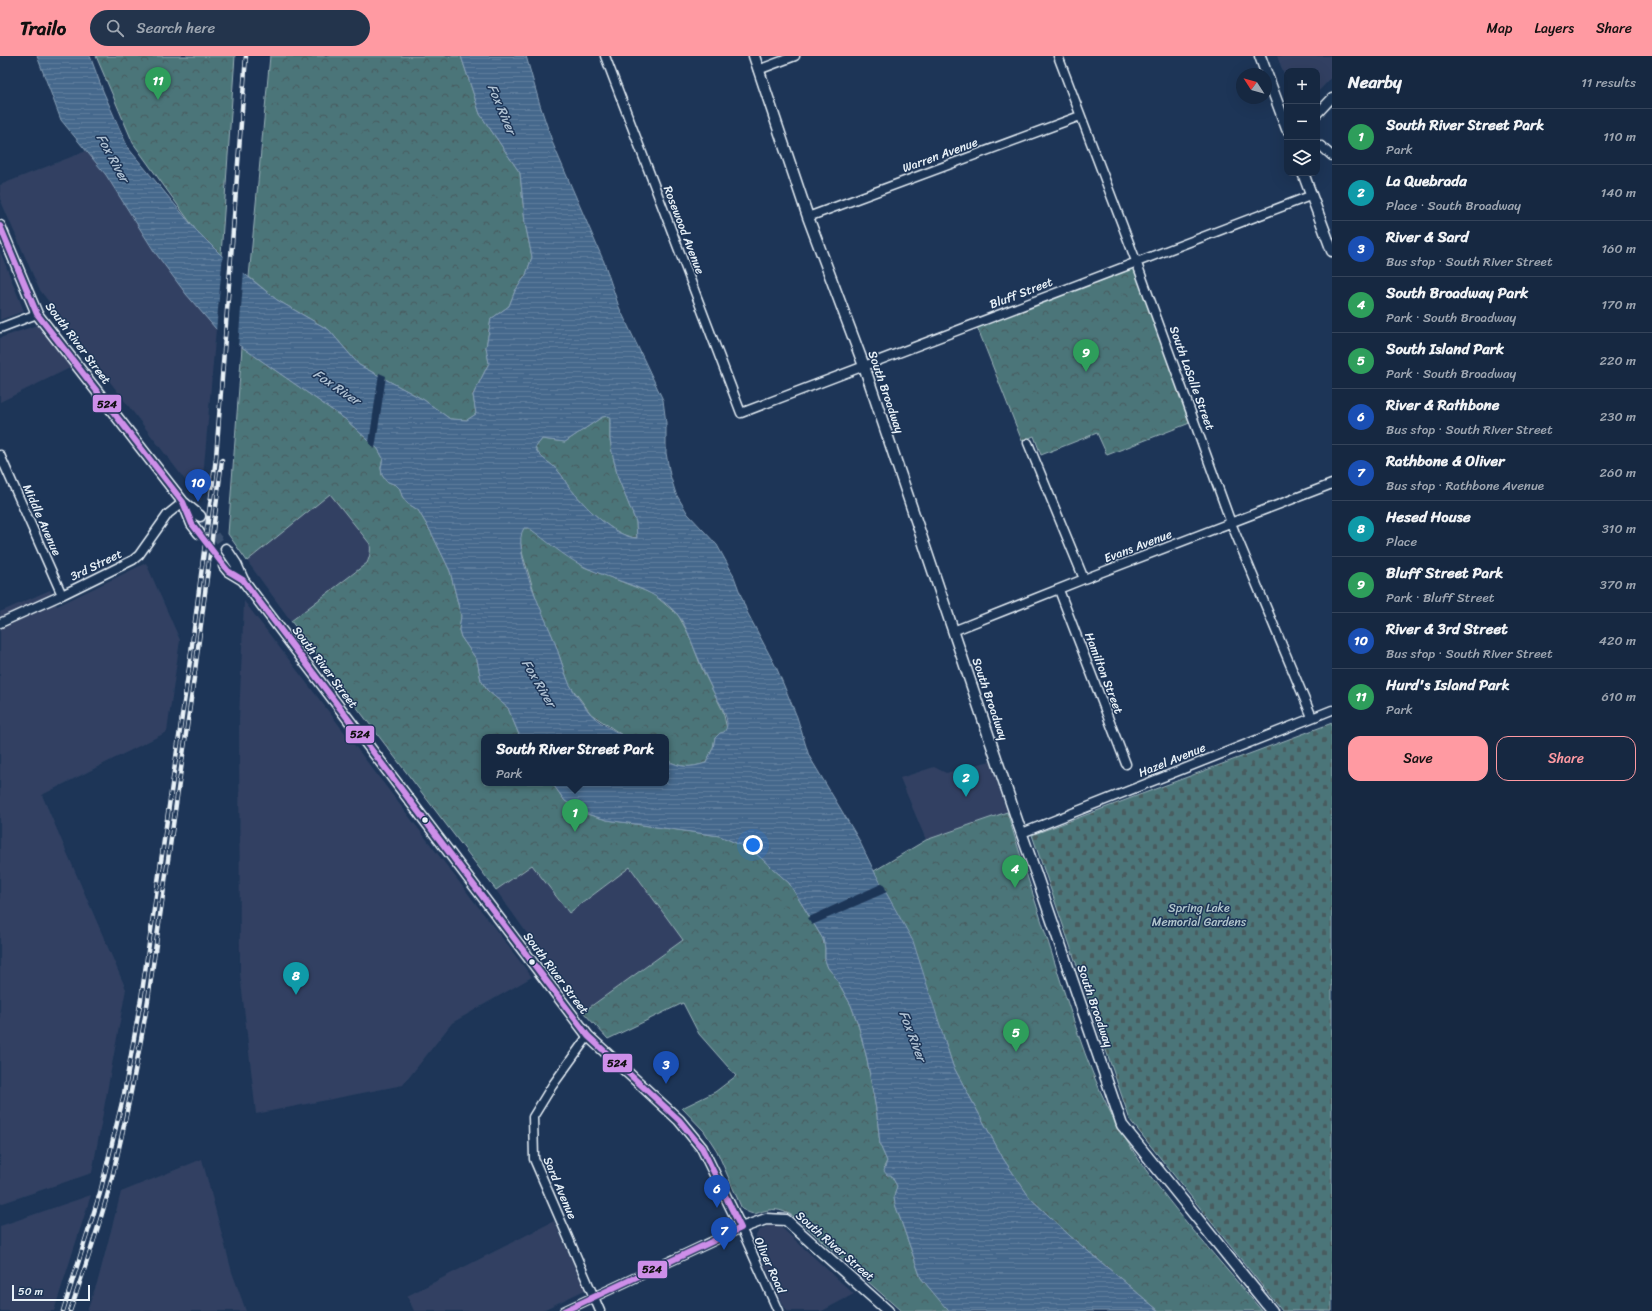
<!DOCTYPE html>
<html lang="en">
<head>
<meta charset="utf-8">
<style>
  body { margin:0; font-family:Sriracha,sans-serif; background:#23344c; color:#f1f3f6 }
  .controls { position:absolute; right:12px; top:12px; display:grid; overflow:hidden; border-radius:8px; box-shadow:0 4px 16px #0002 }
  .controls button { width:36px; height:36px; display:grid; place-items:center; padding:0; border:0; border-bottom:1px solid #35445a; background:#162841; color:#f1f3f6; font:20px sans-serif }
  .compass { position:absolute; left:1236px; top:12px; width:36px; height:36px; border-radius:50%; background:#162841; box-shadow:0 4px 16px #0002; rotate:306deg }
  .scale { position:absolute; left:12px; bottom:10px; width:78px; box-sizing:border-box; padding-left:4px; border:2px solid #e8f1f8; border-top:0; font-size:11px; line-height:14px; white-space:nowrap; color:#e8f1f8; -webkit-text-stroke:3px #1d3557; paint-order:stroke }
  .you { position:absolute; left:753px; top:789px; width:14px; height:14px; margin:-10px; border:3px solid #fff; border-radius:50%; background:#1a73e8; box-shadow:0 0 0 6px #1a73e833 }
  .badge { display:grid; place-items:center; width:26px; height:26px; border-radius:50%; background:#ff9aa2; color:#fff; font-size:13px; font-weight:700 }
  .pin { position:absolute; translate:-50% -33px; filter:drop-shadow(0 1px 2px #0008) }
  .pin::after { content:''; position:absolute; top:21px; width:14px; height:12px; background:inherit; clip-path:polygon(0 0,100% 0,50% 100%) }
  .popup { position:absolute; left:481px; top:678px; width:188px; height:52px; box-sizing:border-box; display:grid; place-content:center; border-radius:8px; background:#162841; filter:drop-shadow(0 1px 3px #0005); font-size:13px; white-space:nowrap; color:#9ea6b1 }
  .popup b { font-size:15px; color:#f1f3f6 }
  .popup::after { content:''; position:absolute; left:50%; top:100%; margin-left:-8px; border:8px solid transparent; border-top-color:#162841 }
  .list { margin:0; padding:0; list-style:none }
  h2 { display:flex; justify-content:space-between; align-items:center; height:52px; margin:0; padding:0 16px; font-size:17px }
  h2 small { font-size:13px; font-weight:400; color:#9ea6b1 }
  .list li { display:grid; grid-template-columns:26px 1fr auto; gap:12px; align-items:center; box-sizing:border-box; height:56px; padding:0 16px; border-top:1px solid #35445a }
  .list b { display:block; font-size:15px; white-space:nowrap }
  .list p { margin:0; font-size:13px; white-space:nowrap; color:#9ea6b1 }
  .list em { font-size:13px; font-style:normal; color:#9ea6b1 }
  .actions { display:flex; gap:8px; padding:12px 16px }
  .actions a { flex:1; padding:9px 0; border:1px solid #ff9aa2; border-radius:12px; text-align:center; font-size:14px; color:#ff9aa2 }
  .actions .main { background:#ff9aa2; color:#111 }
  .icon { flex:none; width:22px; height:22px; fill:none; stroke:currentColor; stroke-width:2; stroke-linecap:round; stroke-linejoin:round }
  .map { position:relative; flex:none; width:1332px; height:1255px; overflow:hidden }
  header { display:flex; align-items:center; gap:24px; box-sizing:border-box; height:56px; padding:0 20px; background:#ff9aa2; color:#111 }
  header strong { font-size:19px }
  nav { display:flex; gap:22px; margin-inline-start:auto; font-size:14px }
  .search { width:280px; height:36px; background:#23344c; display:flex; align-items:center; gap:10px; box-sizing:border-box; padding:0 14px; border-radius:22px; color:#9ea6b1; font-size:15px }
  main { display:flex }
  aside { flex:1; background:#162841 }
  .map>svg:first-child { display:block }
  .built { fill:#304162 }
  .forest { fill:url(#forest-crowns); stroke:#9ab2b8 }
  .cemetery { fill:url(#cemetery-stones); stroke:#9ab2b8 }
  .water { fill:url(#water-rules); stroke:#869fb7; fill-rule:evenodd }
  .pier { fill:#1d3557 }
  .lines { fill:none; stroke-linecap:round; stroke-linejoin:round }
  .minor-tunnel { stroke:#3b516f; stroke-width:8; stroke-dasharray:8 4; stroke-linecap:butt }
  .minor-casing { stroke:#e8f1f8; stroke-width:11 }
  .tertiary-casing { stroke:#e8f1f8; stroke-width:13 }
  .minor { stroke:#1d3557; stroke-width:8 }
  .tertiary { stroke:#1d3557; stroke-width:10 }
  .rail-casing { stroke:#e8f1f8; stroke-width:4.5 }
  .rail { stroke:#1d3557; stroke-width:3; stroke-dasharray:9; stroke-linecap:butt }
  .bus-1-casing { stroke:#1d3557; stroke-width:9 }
  .bus-1 { stroke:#ce8fe9; stroke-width:6 }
  .bus-dot { fill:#e8f1f8; stroke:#1d3557; stroke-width:1.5 }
  .labels { text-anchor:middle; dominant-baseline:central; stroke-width:3; stroke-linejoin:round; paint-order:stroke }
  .street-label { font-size:12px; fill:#e8f1f8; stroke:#1d3557 }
  .park-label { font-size:12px; fill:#b1c5cc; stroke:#1d3557 }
  .water-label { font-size:13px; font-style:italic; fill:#afc1d2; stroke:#1d3557 }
  .line-badge { stroke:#1d3557; stroke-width:1.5 }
  .pale-badge-label { font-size:11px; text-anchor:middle; font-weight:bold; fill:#111 }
</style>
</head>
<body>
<header>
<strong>Trailo</strong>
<div class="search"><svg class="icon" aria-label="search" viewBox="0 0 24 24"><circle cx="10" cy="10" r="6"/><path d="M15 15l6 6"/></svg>Search here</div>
<nav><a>Map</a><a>Layers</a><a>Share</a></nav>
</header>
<main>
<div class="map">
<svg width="1332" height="1255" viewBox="0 0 1332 1255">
  <defs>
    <pattern id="forest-crowns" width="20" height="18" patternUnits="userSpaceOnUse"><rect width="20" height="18" fill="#4b7479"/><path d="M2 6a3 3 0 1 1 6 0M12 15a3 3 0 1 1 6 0" fill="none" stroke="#485c5f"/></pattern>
    <pattern id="cemetery-stones" width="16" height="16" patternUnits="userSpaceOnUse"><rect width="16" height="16" fill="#4b7479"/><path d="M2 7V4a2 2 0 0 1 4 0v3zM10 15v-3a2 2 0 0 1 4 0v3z" fill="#485c5f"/></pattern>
    <pattern id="water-rules" width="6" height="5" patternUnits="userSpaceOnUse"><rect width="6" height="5" fill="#45688c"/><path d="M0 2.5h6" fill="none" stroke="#607e9d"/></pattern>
  </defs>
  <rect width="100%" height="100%" fill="#1d3557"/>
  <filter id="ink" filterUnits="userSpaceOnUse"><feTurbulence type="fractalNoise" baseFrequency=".025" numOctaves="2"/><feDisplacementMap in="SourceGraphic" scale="8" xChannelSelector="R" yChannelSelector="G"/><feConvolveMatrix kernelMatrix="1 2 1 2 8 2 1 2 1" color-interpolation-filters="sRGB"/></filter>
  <g filter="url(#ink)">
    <path class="built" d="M1277,0H1332V21L1317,37V15H1287V26Z
      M86,95L106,119L154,195L186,238L216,273L201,445L39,233L0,143V129Z
      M0,195L24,255L0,264Z
      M37,269L72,311L0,346V282Z
      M330,437L370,488L371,495L370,502L367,507L291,565L247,505Z
      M146,507L180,584L167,676L42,739L126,933L92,1117L0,1148V556L50,534L57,550Z
      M244,545L532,921L452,967L403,1029L256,1058L240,917L239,662Z
      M990,705L1007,756L926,784L900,722L934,711L946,717Z
      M532,809L569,857L630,811L683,884L583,956L496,834Z
      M202,1103L232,1216L246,1255H87L98,1224L121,1136Z
      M91,1139L54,1255H0V1170Z
      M554,1165L585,1234L541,1255H414L407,1240Z
      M775,1169L782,1172L854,1238L822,1255H786L755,1187L756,1179L760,1174L767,1170Z"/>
    <path class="forest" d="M96,0H235L221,199L195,173L133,87Z
      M270,0H461L480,58L520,117L525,167L532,201L526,219L515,235L509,250L491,263L486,291L489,307L473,339L476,358L467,364L450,363L424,344L359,309L329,274L277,244L249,221Z
      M1136,205L1195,365L1107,399L1097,377L1041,399L1034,380L1022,385L976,268Z
      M242,291L345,363L378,393L383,402L381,412L382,419L386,425L396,429L400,433L402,440L407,447L418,454L431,476L450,515L461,560L459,574L461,581L477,604L481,624L487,634L508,652L520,681H484V727H552L565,745L587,758L607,764L720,780L752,794L789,827L823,883L825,892V904L828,912L834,919L851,949L858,968L867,1003L877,1059L880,1089L887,1105L884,1111L891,1119L897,1130L894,1141L895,1148L921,1222L949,1255H901L796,1162C788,1157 779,1152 769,1154C754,1156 758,1162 742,1153L717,1095L704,1075L682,1052L715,1036L736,1020L699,978L683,947L608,983L583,956L683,884L630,811L569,857L532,809L496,834L291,565L367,507C370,500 371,495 370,488L330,438L247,505L228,478Z
      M608,360L610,363V383L612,396L618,422L636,466L637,482C613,481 584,449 569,431C565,426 563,420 559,416C551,406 541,404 535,392L542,383L565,386L602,361Z
      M524,472H529L584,511L653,538L678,559L688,577L703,615L723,655L727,673L724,677L715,682L713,692L706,707C689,712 682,712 666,704V681H625L591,658L569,628L553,582L537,545L523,500L520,484L521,476Z
      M1007,756C1024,811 1042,866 1059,920C1076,972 1092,1025 1119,1072C1157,1138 1213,1196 1262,1255H1159L1070,1180L1030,1142L1004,1104L953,1010L937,961L874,815L926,784Z"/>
    <path class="cemetery" d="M1332,667V1255H1282L1130,1064L1032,779Z"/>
    <path class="water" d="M37,0H90L103,35L128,92L195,173L221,199L277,244L329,274L359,309L424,344L450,363L467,364L476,358L473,339L489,307L486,291L491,263L509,250L515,235L526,219L532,201L525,167L520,117L480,58L461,0H526L540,49L553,88L604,206L619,251L663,344L666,367V397L670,419L676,438L688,458L717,489L733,518L747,556L777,613L797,661L809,700L858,782L874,815L913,885L953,1010L1004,1104L1030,1142L1070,1180L1159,1255H949L945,1251L921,1222L895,1148L894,1141L897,1130L891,1119H887L884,1115L887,1105L880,1089L877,1059L867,1003L858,968L851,949L834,919L828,912L825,904V892L823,883L789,827L752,794L720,780L607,764L587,758L565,745L552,727H666V704C682,712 689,712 706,707L713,692L715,682L720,677L724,676C733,666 719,646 713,635C707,623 702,611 697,599C691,586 687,569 677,558C651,529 616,527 583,510C563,500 547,485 529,472H524C510,492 545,561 554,584C559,598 563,613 569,627C574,637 583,649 590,657C597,666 615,675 625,681H520L508,652L487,634L481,624L477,604L461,581L459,574L461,560L450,515L431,476L418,454L407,447L402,440L400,433L396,429L386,425L382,419L381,412L383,402L378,393L345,363L216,273L186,238L154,195L106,119L61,64ZM608,360L610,363V383L612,396L618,422L636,466L637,482C613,481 584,449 569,431C565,426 563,420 559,416C551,406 541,404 535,392L542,383L565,386L602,361Z"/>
    <path class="pier" d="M223,197L244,214L238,291L216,276Z
      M379,317L386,320L375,393L369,387Z
      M883,827L887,836L812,869L807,862Z"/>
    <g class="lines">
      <path class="minor-tunnel" d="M200,460L226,493
        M199,477L224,510"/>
      <g class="minor-casing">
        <path id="minor" d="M605,0L741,357L1310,140
          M1058,0L1136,205L1231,467L1312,661
          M758,14L795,0
          M1317,58L1332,42
          M1321,90L1332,100
          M808,161L1080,60
          M0,272L37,258
          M1028,387L1084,523
          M0,399L62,539
          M1059,534L1126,708
          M0,567L62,539L133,504L139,499L168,458L183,446
          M953,575L1084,523L1332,428
          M1022,777L1332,654
          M588,980L552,1030L533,1061L534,1103L600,1255
          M564,1255L741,1172L778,1255"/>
      </g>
      <g class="tertiary-casing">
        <path id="tertiary" d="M754,0L808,161L864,310L1019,770L1036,818L1122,1069L1272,1255
          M1260,0L1287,73
          M1303,117L1332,195
          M0,170L37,258L183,446L200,460
          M184,448L192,468L199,477
          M226,493L236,508L243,524L588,980L679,1064L702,1092L741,1172L766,1163L786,1164L888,1255
          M224,510L228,515L243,524"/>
      </g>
      <use href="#minor" class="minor"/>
      <use href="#tertiary" class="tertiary"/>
      <g class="rail-casing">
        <path id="rail" d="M63,1255L100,1137L124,1038L141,943L189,612L216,402L246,0
          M70,1255C84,1215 98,1174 109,1133C125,1071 137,1008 148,944L195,615L222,404"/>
      </g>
      <use href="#rail" class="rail"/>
      <g class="bus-1-casing">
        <path id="bus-1" d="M0,170L37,258L183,446L192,468L224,510L228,515L243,524L588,980L679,1064L702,1092L741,1172
          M564,1255L741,1172"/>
      </g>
      <use href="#bus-1" class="bus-1"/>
    </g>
  </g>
  <g class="bus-dot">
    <circle cx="425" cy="764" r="3.5"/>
    <circle cx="532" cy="906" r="3.5"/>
  </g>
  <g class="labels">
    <g class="street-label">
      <text transform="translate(940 99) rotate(-20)">Warren Avenue</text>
      <text transform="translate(684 174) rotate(69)">Rosewood Avenue</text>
      <text transform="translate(1021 237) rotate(-21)">Bluff Street</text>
      <text transform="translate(78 287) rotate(53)">South River Street</text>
      <text transform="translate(1192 322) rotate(70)">South LaSalle Street</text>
      <text transform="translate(886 336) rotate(71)">South Broadway</text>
      <text transform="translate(42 464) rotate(66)">Middle Avenue</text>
      <text transform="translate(1138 490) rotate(-21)">Evans Avenue</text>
      <text transform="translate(96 509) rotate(-26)">3rd Street</text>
      <text transform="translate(325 611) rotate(53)">South River Street</text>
      <text transform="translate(1104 617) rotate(69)">Hamilton Street</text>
      <text transform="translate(990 643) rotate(71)">South Broadway</text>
      <text transform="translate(1172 704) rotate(-22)">Hazel Avenue</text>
      <text transform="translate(556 917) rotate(53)">South River Street</text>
      <text transform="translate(1095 950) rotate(71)">South Broadway</text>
      <text transform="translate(560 1132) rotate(67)">Sard Avenue</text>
      <text transform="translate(835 1190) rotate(41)">South River Street</text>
      <text transform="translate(770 1209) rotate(66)">Oliver Road</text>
    </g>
    <g class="park-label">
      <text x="1199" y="852">Spring Lake<tspan x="1199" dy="14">Memorial Gardens</tspan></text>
    </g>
    <g class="water-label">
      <text transform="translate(502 53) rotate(67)">Fox River</text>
      <text transform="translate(113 102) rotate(61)">Fox River</text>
      <text transform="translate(337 331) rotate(34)">Fox River</text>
      <text transform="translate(539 627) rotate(59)">Fox River</text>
      <text transform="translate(913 980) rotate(69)">Fox River</text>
    </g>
  </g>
  <g class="line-badge">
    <rect x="92" y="338" width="30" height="19" rx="4" fill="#ce8fe9"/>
    <rect x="345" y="669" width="30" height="19" rx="4" fill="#ce8fe9"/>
    <rect x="602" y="997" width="31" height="20" rx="4" fill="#ce8fe9"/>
    <rect x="637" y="1204" width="31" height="19" rx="4" fill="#ce8fe9"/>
  </g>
  <g class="pale-badge-label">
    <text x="107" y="352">524</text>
    <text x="360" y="682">524</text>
    <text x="617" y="1011">524</text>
    <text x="652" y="1217">524</text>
  </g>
</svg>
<div class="controls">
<button>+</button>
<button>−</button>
<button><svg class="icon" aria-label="layers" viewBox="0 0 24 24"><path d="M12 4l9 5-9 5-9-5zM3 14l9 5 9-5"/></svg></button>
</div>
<svg class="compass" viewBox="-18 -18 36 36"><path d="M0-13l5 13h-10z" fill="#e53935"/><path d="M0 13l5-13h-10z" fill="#9ea6b1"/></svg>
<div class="scale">50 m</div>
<div class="you"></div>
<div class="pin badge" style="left:575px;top:776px;background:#2e9e5b">1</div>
<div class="popup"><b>South River Street Park</b>Park</div>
<div class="pin badge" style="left:966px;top:741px;background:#0f9aa8">2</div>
<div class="pin badge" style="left:666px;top:1028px;background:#1a4fb4">3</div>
<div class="pin badge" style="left:1015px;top:832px;background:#2e9e5b">4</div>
<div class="pin badge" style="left:1016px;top:996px;background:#2e9e5b">5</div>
<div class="pin badge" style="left:717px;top:1152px;background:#1a4fb4">6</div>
<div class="pin badge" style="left:724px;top:1194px;background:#1a4fb4">7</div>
<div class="pin badge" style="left:296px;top:939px;background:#0f9aa8">8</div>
<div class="pin badge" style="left:1086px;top:316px;background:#2e9e5b">9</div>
<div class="pin badge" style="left:198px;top:446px;background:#1a4fb4">10</div>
<div class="pin badge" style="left:158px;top:44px;background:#2e9e5b">11</div>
</div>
<aside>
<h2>Nearby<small>11 results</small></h2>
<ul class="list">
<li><span class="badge" style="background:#2e9e5b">1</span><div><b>South River Street Park</b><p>Park</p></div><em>110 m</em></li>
<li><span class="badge" style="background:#0f9aa8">2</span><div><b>La Quebrada</b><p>Place · South Broadway</p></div><em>140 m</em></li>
<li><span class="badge" style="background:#1a4fb4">3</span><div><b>River &amp; Sard</b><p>Bus stop · South River Street</p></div><em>160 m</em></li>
<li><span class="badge" style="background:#2e9e5b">4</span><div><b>South Broadway Park</b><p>Park · South Broadway</p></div><em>170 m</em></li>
<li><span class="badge" style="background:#2e9e5b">5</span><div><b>South Island Park</b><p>Park · South Broadway</p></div><em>220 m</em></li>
<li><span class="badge" style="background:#1a4fb4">6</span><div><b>River &amp; Rathbone</b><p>Bus stop · South River Street</p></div><em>230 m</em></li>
<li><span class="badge" style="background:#1a4fb4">7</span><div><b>Rathbone &amp; Oliver</b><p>Bus stop · Rathbone Avenue</p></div><em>260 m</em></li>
<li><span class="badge" style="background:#0f9aa8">8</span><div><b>Hesed House</b><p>Place</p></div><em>310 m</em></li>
<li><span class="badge" style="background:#2e9e5b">9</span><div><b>Bluff Street Park</b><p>Park · Bluff Street</p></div><em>370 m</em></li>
<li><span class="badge" style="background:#1a4fb4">10</span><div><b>River &amp; 3rd Street</b><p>Bus stop · South River Street</p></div><em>420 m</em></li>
<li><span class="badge" style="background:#2e9e5b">11</span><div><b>Hurd's Island Park</b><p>Park</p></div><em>610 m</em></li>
</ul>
<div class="actions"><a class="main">Save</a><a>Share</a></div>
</aside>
</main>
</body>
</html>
